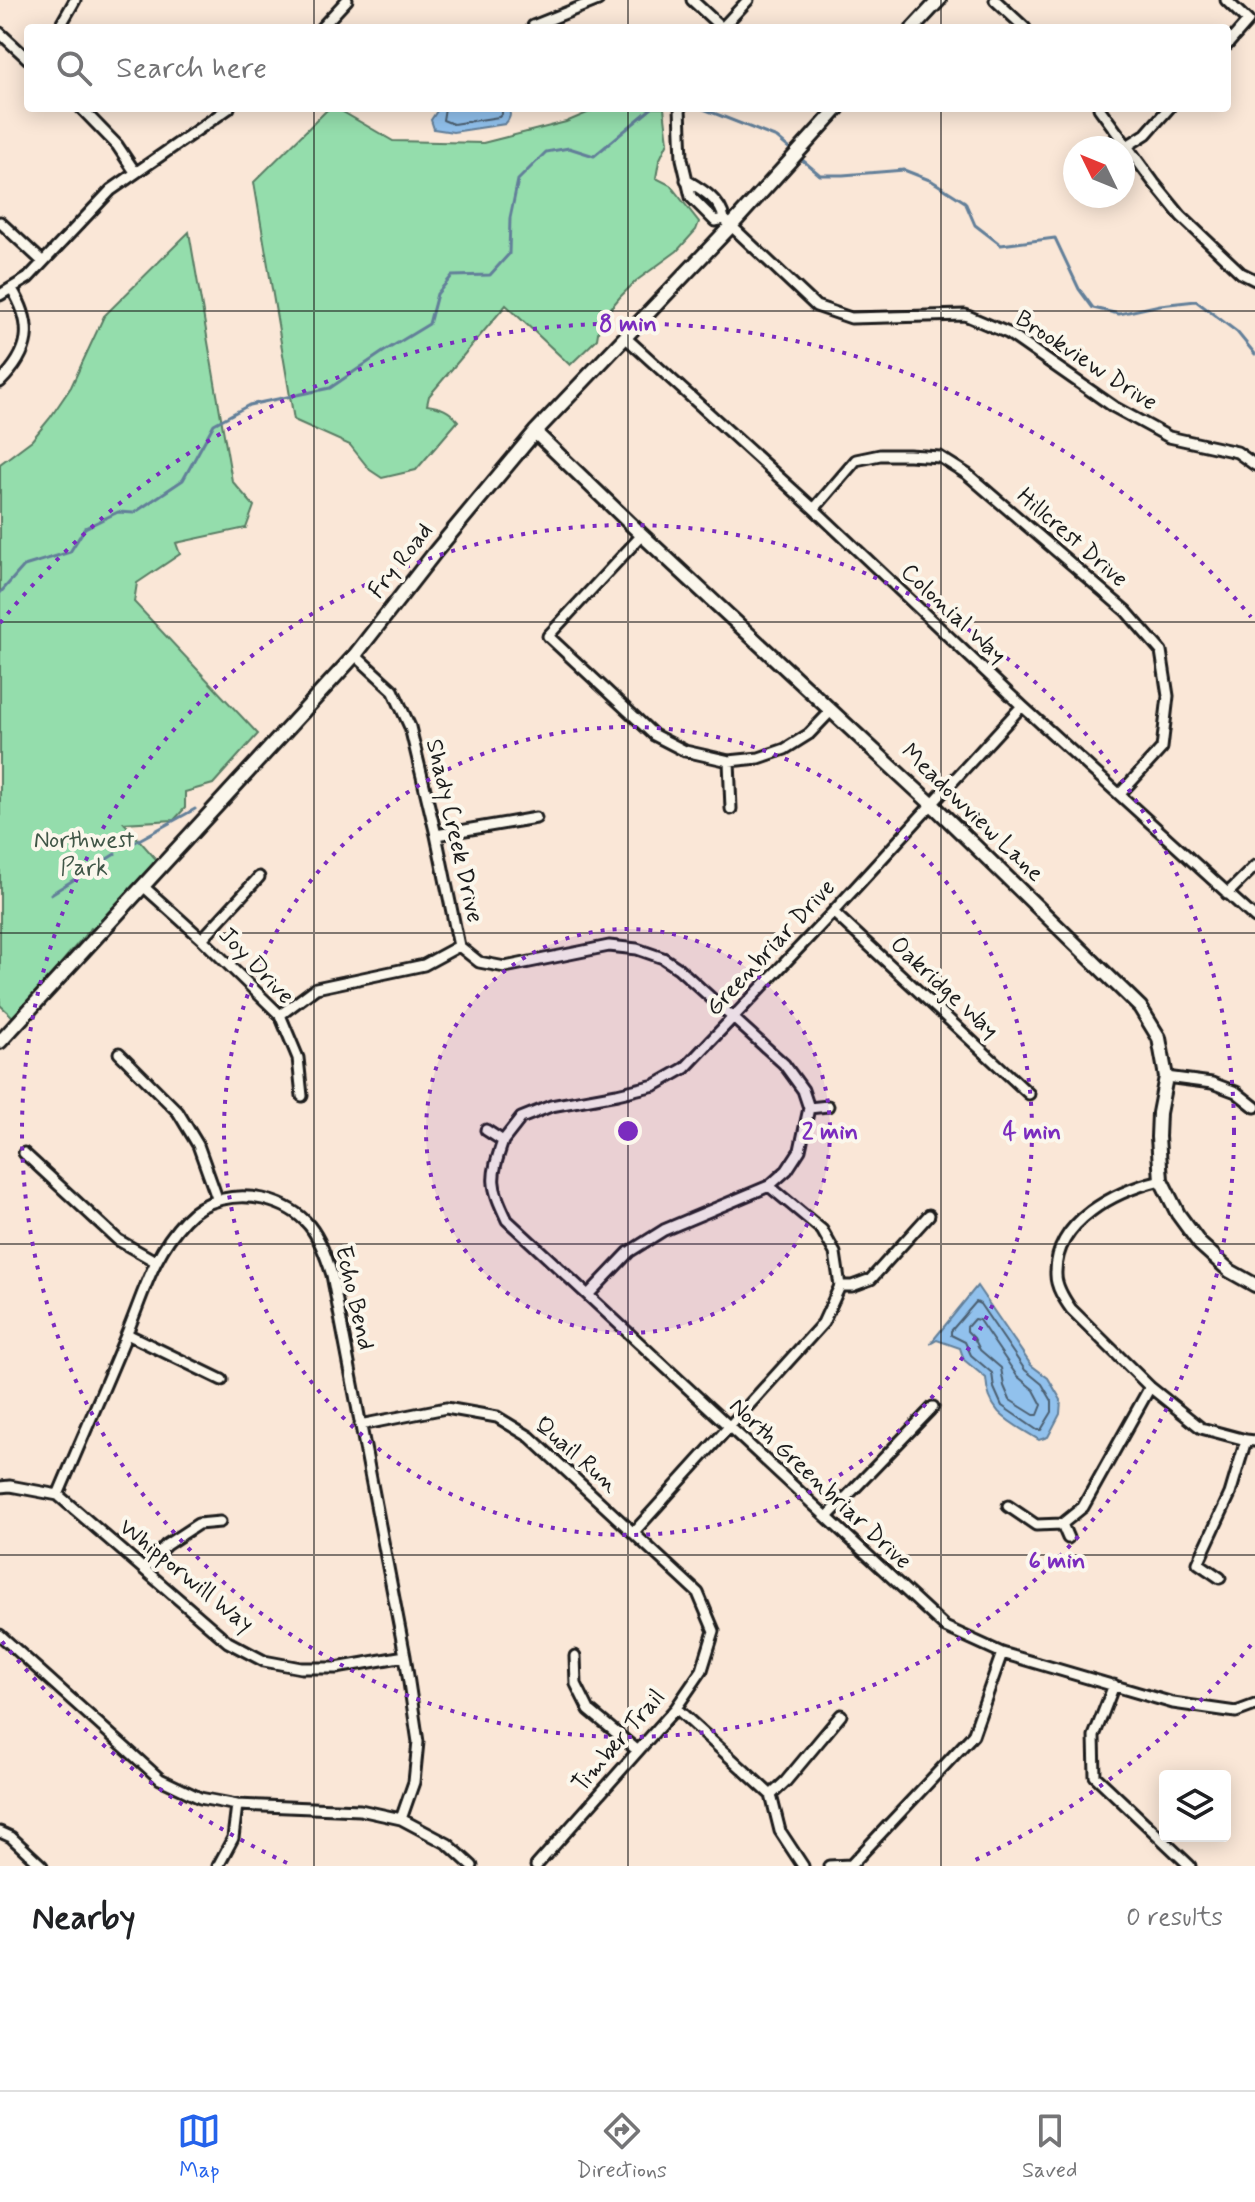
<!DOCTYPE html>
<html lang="en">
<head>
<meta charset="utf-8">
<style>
  body { margin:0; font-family:Mynerve,sans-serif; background:#f6f6f6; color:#202124 }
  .controls { position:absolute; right:24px; bottom:24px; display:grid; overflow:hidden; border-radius:8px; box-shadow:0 4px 20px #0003 }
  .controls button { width:72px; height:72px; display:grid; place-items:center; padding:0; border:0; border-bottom:2px solid #e0e0e0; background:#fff; color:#202124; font:40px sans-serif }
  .compass { position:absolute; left:1063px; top:136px; width:72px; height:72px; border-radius:50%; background:#fff; box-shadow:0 4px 20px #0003; rotate:313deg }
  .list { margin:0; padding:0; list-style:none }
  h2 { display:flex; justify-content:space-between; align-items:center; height:104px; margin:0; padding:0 32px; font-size:34px }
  h2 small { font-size:26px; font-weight:400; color:#757577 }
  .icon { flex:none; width:44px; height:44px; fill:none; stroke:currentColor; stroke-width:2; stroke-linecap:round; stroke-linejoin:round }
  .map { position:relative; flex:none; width:1255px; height:1866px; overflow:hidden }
  .search { position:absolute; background:#fff; box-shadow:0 4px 20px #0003; left:24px; right:24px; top:24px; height:88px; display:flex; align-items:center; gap:20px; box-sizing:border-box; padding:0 28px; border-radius:8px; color:#757577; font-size:30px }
  .sheet { height:224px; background:#fff }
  nav { display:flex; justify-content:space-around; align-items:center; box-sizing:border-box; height:112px; border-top:2px solid #e0e0e0; background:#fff; font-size:22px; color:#757577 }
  nav a { display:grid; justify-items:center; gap:4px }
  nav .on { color:#2563eb }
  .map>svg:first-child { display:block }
  .green { fill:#94ddac; stroke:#587c64; stroke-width:2 }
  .water { fill:#91c1ed; stroke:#627f99; stroke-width:2 }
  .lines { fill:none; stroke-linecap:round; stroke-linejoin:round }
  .shore { stroke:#4b5e70; stroke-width:2 }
  .stream { stroke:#627f99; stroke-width:3 }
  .street-casing { stroke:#1c1c1c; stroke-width:15 }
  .secondary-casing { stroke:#1c1c1c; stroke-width:18 }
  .street { stroke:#fbf7ec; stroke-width:9 }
  .secondary { stroke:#fbf7ec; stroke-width:12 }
  .grid { fill:none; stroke:#1c1c1c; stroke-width:2; stroke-opacity:0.55 }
  .ring { fill:none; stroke:#7b2cbf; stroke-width:4; stroke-dasharray:4 8 }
  .labels { text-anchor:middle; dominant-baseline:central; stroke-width:8; stroke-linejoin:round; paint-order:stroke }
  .street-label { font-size:24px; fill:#1c1c1c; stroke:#fbf7ec }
  .park-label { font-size:24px; fill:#405647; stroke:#fbf7ec }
  .centre { fill:#7b2cbf; stroke:#fbf7ec; stroke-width:4 }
  .ring-label { font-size:24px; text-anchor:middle; font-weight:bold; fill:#7b2cbf; stroke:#fbf7ec; stroke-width:8; stroke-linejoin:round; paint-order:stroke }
</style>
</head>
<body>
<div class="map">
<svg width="1255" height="1866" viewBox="0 0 1255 1866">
  <rect width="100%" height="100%" fill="#fae7d7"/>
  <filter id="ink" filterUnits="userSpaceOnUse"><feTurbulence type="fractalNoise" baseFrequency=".0125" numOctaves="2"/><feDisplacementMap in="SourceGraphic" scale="16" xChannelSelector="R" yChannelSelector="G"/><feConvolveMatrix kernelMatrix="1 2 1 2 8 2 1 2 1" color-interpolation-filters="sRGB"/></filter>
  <g filter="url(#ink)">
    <path class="green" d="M329,108H336L393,141L483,143L566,122L599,108H664L668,142L659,161L656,178L670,185L699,222L696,230L677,251L636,281L620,297L600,321L597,339L570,365L506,305L429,396L427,405C441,407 449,410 458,421L416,470L382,478L370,470L350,445L294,420L254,182Z
      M189,232L232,481L254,506L246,528L176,543L180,554L137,583L134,602L258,734L213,784L185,792V808L174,820L124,823L162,866L99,934L91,928L14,1018L0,1005V464L32,440L50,418L71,387L104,316Z"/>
    <path class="water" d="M439,108H509C511,115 510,119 505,124L453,132L434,129L431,120Z
      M977,1286L1031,1365L1048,1378L1061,1400L1060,1414L1048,1437L1039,1440C1011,1422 988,1415 986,1378L964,1360L960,1348L937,1340L930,1344Z"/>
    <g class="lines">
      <path class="shore" d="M445,108L443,120L453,124L499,117L502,114V108
        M976,1302L980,1304L1025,1370L1042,1384L1052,1401V1412L1041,1430H1037L1002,1406L994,1388L992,1373L971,1355L965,1342L951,1335V1331Z
        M974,1319L979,1320L1017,1376L1034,1390L1042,1405L1038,1415H1034L1010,1400L1004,1386L1001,1368L980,1350L974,1338L967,1331V1327Z"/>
      <path class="stream" d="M701,108L777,138L795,153
        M800,158L820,175H843L904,170L932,181L965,202L975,225L1001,245L1055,238L1079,289L1093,308L1119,314L1160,305L1196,301L1237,332L1255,354
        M0,593L24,566L70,552L85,528L118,512L134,513L183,480L214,424L249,405L330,388L383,352L429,324L437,294L452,276L490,275L509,254L510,218L518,180L546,152L569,148L594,156L652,108
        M128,846L195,809
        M51,894L115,854"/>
      <g class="street-casing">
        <path id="street" d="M692,0L722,28
          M995,0L1025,28
          M1226,0L1248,21L1227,45
          M533,26L598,0
          M59,28L75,0
          M321,28L347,0
          M722,28L748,0
          M0,33L28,59
          M81,108L117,145L135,172
          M680,108L682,159L691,197L715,221L724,219
          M1099,108L1154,183L1181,216L1241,273L1255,280
          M1127,146L1146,134L1169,108
          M686,180C701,189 721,200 724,219L816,306L851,318L965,315L1008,333L1114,407L1169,437L1237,452L1255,465
          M0,222L43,262
          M0,295L28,278L111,190L229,108
          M625,337L814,509L1022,706L1255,918
          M0,382C30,352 35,327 12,289
          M814,509L856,460L880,455H909L940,457L967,474L1126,611L1161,651L1168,696L1162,748L1120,794
          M642,535L548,636L654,735L685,751L729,761L759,758L785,749L809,734L831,711
          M355,655L393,690L410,727L436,835L459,946L479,962L505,967L609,946L637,949L663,958L678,968L784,1064L803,1090L809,1108
          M729,761L731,809
          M436,835L536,818
          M143,886L202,939L280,1015L298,1058L302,1096
          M1227,894L1255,866
          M833,912L1029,1094
          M202,939L259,877
          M280,1015L316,988L424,965L459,946
          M119,1053L178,1112L198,1145L217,1198
          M1166,1077L1212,1083L1236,1092L1255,1107
          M486,1130L503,1141C490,1179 490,1184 507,1220L945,1627L1002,1653L1173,1703L1236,1712L1255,1705
          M503,1141L521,1118L551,1106L617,1094L655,1085L685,1068L833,912L1022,706
          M24,1153L118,1240L155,1261
          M1161,1180C1116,1191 1054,1221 1056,1275C1056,1287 1064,1299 1071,1309L1150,1387L1201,1428L1246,1440L1255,1441
          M769,1186L822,1230L835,1253L840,1286
          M840,1286H852L871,1279L929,1215
          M588,1295L629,1252L664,1230L769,1186L787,1170L800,1150L809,1108L828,1106
          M127,1334L222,1380
          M360,1425L446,1408L497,1417L530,1437L698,1593L714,1631L702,1670L676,1708L536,1866
          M0,1487L10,1486L58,1495L228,1642L264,1661L301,1668H336L405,1656
          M58,1495C80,1443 103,1391 125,1338C143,1296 152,1255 185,1220C204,1199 236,1193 263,1199C308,1210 319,1234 332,1275L405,1656L418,1742L414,1782L401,1819
          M1008,1506L1036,1525L1062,1524L1068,1538
          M827,1517L933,1407
          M1062,1524L1083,1507L1150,1387
          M633,1533L823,1323L840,1286
          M144,1569L166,1545L198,1524L220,1522
          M1220,1578L1198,1563L1230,1494L1246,1440
          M0,1635L160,1779L200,1798L237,1805L360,1810L401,1819L448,1844L472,1866
          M575,1656L576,1684L589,1710L638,1751
          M1114,1685L1094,1736L1095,1776L1190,1866
          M676,1708L771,1795L780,1831L803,1866
          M771,1795L786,1781L841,1715
          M0,1832L11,1837L42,1866
          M218,1866L233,1838L237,1805
          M829,1866L851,1865L973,1735L1002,1653"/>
      </g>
      <g class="secondary-casing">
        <path id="secondary" d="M913,28L939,0
          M535,432L642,535L937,809L1140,1007L1159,1038L1166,1077L1159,1113L1158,1137L1161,1180L1178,1214L1200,1244L1230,1271L1255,1285
          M0,1042L355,655L436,551L535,432L731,226L838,108"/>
      </g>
      <use href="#street" class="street"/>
      <use href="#secondary" class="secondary"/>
    </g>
  </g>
  <path class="grid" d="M314,0V28M628,0V28M941,0V28M314,108V1866M628,108V1866M941,108V1866M0,311H1255M0,622H1255M0,933H1255M0,1244H1255M0,1555H1255"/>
  <circle cx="628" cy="1131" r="202" fill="#7b2cbf" fill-opacity=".12"/>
  <g class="ring">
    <circle cx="628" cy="1131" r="202"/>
    <circle cx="628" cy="1131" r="404"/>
    <circle cx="628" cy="1131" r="606"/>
    <path d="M1251 1645A808 808 0 0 1 969 1863M287 1863A808 808 0 0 1 0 1639M0 623A808 808 0 0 1 1251 617"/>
  </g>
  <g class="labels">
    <g class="street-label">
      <text transform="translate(1086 361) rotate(33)">Brookview Drive</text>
      <text transform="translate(1072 538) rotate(41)">Hillcrest Drive</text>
      <text transform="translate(401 561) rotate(-52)">Fry Road</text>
      <text transform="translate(953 614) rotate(43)">Colonial Way</text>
      <text transform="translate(972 813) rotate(44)">Meadowview Lane</text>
      <text transform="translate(454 831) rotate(77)">Shady Creek Drive</text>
      <text transform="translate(771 948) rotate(-47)">Greenbriar Drive</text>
      <text transform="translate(256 966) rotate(46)">Joy Drive</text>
      <text transform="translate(944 988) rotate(43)">Oakridge Way</text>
      <text transform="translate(354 1298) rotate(77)">Echo Bend</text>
      <text transform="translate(576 1455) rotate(41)">Quail Run</text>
      <text transform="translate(820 1484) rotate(43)">North Greenbriar Drive</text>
      <text transform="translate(186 1576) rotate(39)">Whipporwill Way</text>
      <text transform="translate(619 1741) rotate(-49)">Timber Trail</text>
    </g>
    <g class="park-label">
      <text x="84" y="840">Northwest<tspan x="84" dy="28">Park</tspan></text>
    </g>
  </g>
  <circle cx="628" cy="1131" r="12" class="centre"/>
  <g class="ring-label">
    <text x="628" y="331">8 min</text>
    <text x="830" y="1139">2 min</text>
    <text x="1032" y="1139">4 min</text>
    <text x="1057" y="1568">6 min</text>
  </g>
</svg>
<div class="controls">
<button><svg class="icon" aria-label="layers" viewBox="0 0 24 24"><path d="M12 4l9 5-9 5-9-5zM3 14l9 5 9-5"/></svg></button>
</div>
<svg class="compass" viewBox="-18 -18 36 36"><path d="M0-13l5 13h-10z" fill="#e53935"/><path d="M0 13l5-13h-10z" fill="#757577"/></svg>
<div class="search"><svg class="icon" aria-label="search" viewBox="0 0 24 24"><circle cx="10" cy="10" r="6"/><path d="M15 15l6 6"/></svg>Search here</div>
</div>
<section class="sheet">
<h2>Nearby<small>0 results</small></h2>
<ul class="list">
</ul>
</section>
<nav>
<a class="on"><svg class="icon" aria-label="map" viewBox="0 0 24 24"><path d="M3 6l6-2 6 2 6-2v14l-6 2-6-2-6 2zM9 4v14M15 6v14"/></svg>Map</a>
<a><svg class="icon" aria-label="directions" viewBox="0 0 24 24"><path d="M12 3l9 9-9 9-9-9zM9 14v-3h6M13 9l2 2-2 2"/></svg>Directions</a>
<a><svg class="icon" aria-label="saved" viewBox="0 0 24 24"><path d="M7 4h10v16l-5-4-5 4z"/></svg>Saved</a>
</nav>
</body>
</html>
